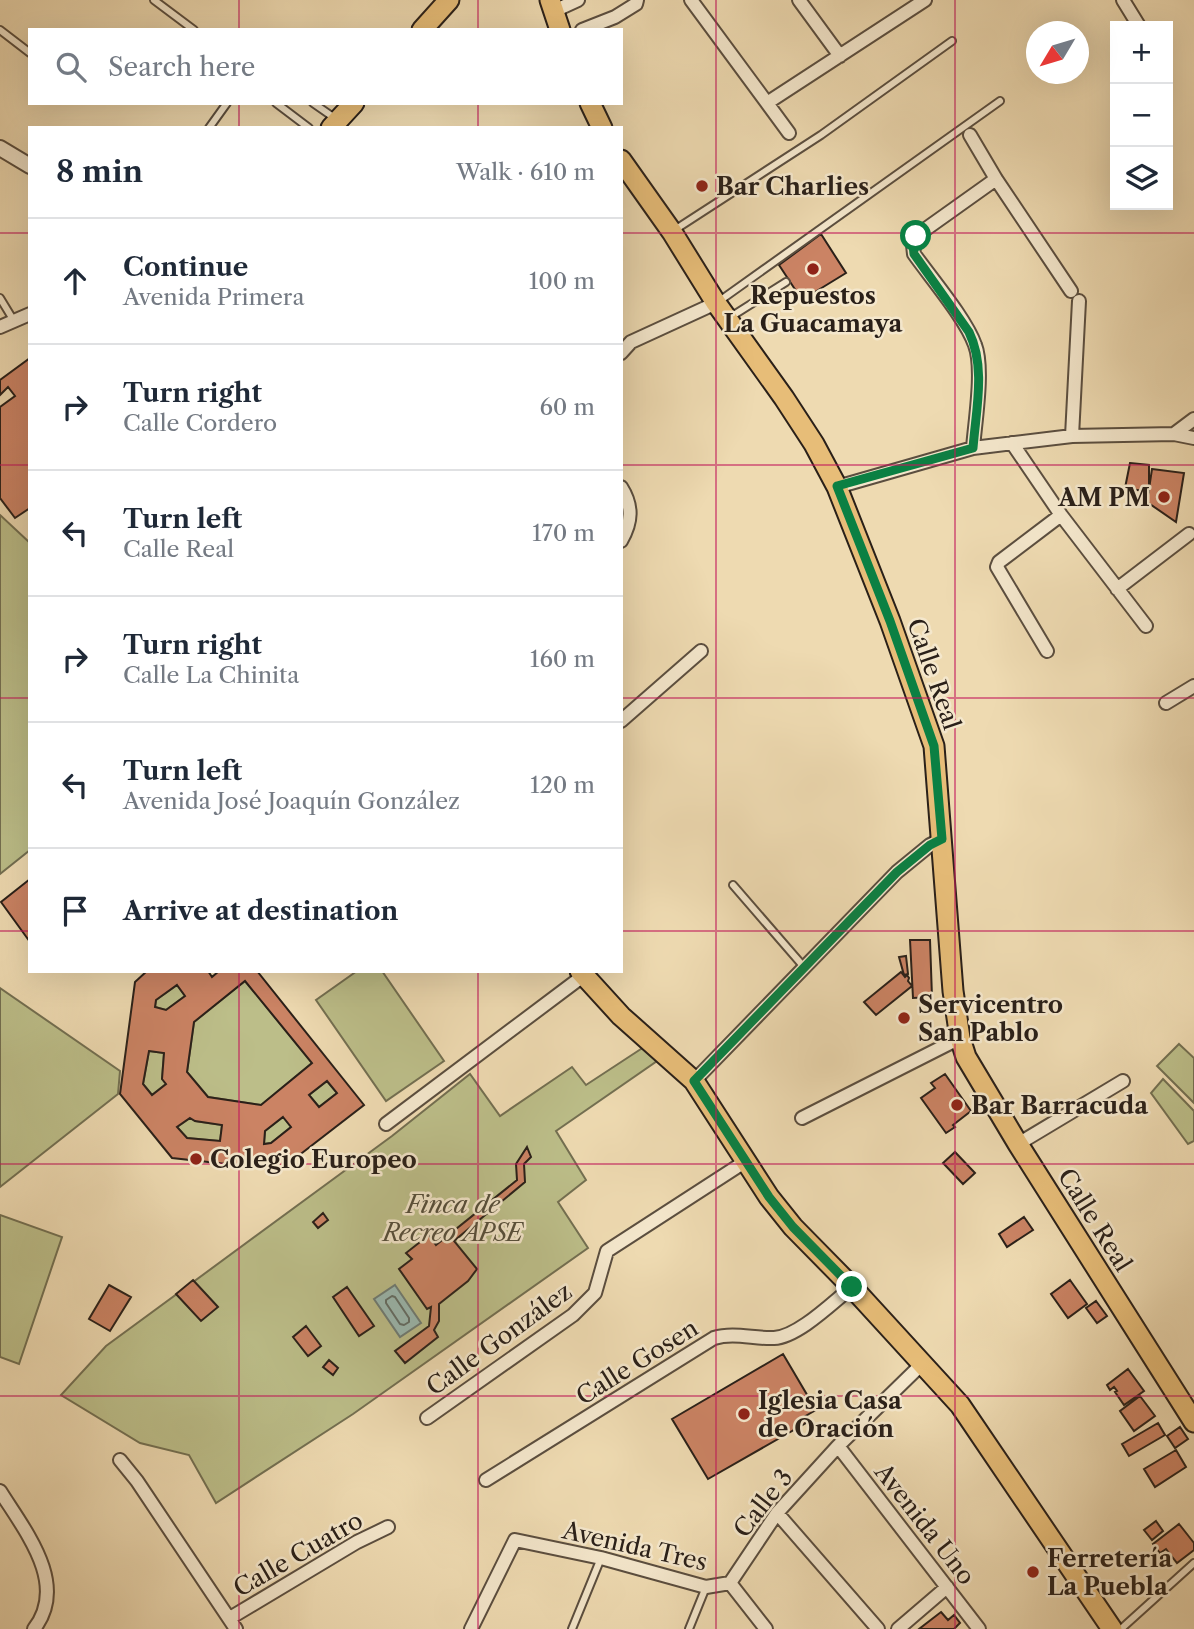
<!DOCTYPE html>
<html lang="en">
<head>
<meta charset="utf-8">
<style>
  body { margin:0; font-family:"Libre Caslon Text",serif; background:#f2f2f3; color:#1f2937 }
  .controls { position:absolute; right:21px; top:21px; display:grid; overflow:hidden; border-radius:0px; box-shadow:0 7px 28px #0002 }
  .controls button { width:63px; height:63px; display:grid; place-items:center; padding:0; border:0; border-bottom:2px solid #e0e1e3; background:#fff; color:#1f2937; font:35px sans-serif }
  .compass { position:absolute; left:1026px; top:21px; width:63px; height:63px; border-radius:50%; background:#fff; box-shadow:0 7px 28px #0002; rotate:232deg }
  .stop { position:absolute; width:21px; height:21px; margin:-16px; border:5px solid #0b8043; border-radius:50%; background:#fff }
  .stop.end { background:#0b8043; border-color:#fff; box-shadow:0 2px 7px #0008 }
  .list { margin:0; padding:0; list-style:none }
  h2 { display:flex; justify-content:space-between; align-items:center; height:91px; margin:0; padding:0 28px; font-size:30px }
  h2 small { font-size:23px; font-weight:400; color:#747a83 }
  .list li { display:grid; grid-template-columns:46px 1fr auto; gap:21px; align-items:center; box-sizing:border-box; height:126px; padding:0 28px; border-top:2px solid #e0e1e3 }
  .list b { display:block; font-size:26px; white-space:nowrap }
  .list p { margin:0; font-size:23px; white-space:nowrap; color:#747a83 }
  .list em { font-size:23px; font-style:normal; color:#747a83 }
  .icon { flex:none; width:38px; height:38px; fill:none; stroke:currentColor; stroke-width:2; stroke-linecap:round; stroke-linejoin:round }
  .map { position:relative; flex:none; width:1194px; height:1629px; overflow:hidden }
  .search { position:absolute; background:#fff; box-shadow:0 7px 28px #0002; left:28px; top:28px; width:595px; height:77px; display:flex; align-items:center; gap:18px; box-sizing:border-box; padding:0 24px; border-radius:0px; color:#747a83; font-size:26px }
  .panel { position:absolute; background:#fff; box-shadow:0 7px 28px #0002; left:28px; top:126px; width:595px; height:847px; border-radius:0px }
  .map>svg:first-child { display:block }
  .green { fill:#bcbe89; stroke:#736f51; stroke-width:2 }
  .water { fill:#9bbab2; stroke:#6e7c75; stroke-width:2 }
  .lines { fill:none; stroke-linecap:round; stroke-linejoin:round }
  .shore { stroke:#626d66; stroke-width:2 }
  .building { fill:#cb8364; stroke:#2a2019; stroke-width:2; fill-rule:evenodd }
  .service-casing { stroke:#5b4e3f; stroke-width:10 }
  .minor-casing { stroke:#5b4e3f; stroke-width:16 }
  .tertiary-casing { stroke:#5b4e3f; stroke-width:18 }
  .primary-casing { stroke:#2a2019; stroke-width:23 }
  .service { stroke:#f4e7cc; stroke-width:6 }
  .minor { stroke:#f4e7cc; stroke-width:12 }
  .tertiary { stroke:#f4e7cc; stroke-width:14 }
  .primary { stroke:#e7bd78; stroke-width:19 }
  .route { stroke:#0b8043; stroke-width:9 }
  .grid { fill:none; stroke:#c2185b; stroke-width:2; stroke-opacity:0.55 }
  .poi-dot { fill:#8f2418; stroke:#f4e7cc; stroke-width:2.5 }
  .labels { text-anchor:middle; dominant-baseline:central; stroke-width:5; stroke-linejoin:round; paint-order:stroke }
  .poi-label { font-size:24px; font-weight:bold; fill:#2a2019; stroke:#f4e7cc; text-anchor:start }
  .street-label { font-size:24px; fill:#2a2019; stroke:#f4e7cc }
  .park-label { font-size:24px; font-style:italic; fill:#564f3b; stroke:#f4e7cc }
</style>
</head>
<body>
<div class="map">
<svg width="1194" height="1629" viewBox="0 0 1194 1629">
  <rect width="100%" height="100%" fill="#eedab1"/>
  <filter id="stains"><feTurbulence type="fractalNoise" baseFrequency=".00286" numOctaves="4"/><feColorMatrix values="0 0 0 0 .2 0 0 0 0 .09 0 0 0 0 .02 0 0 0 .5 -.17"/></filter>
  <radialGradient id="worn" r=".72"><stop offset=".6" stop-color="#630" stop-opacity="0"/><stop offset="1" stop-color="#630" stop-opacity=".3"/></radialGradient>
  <path class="green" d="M0,515L30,543V850L0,874Z
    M357,971H382L444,1061L386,1101L316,1000Z
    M245,981L312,1063L261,1105L208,1097L187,1072L194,1022Z
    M177,985L185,996L166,1010L155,1007L156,1000Z
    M0,988L120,1071L118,1094L0,1187Z
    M1179,1044L1194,1058V1103L1157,1066Z
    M644,1047L657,1061L556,1131L586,1180L558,1202L588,1248L353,1414L216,1503L189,1455L140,1443L61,1395L106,1346L392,1136L470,1074L500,1116L572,1067L586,1085Z
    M149,1051L164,1053L162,1079L166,1084L152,1095L143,1084Z
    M1163,1079L1194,1111V1141L1188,1144L1151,1093Z
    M327,1081L337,1093L319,1107L309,1095Z
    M283,1117L291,1127L271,1143L264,1144L265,1131Z
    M190,1118L195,1121L222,1125L220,1141L187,1138L177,1127Z
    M0,1215L62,1237L19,1364L0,1357Z"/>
  <path class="water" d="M395,1285L421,1323L400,1337L374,1299Z"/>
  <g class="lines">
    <path class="shore" d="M392,1296L395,1297L409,1318V1322L404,1325L400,1324L386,1303V1300Z"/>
  </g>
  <path class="building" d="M821,234L846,273L802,300L779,265Z
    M30,358V508L15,518L0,498V407L15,396L8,387L0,395V380Z
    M1130,463L1149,465V492L1125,488Z
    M1152,469L1184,473L1176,522L1147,502Z
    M30,879V942L1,902Z
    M910,940H930L932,997L913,998Z
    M906,956L908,974L904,975L899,957Z
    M147,971H208L212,977L219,971H257L364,1105L280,1170L172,1158L120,1094L135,982ZM245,981L312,1063L261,1105L208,1097L187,1072L194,1022ZM177,985L185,996L166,1010L155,1007L156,1000ZM149,1051L164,1053L162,1079L166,1084L152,1095L143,1084ZM327,1081L337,1093L319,1107L309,1095ZM283,1117L291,1127L271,1143L264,1144L265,1131ZM190,1118L195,1121L222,1125L220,1141L187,1138L177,1127Z
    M901,972L905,977L907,975L909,978L908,981L912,986L876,1015L864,1002Z
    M945,1074L971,1111L953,1125L955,1127L946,1133L921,1098L935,1088L931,1083Z
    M527,1147L531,1157L524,1164L525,1182L454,1241L477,1269L468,1281L439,1304V1321L434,1330L438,1337L405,1363L395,1351L429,1326L431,1307L427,1309L399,1269L412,1259L406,1253L429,1235L436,1245L517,1180L516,1164Z
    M955,1152L975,1173L963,1184L943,1163Z
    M323,1213L328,1220L318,1228L313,1222Z
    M1024,1217L1033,1230L1007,1247L999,1234Z
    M193,1280L218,1307L201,1321L176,1294Z
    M1070,1280L1087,1304L1068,1318L1051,1294Z
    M109,1285L131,1297L110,1331L89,1319Z
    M347,1287L374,1326L359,1336L333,1297Z
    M1096,1301L1107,1316L1097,1323L1086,1308Z
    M306,1326L321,1346L308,1356L293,1337Z
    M783,1354L816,1410L802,1418L806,1423L708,1479L672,1419Z
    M329,1360L338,1368L333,1375L323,1367Z
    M1128,1369L1144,1391L1124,1405L1115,1392L1117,1391L1114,1387L1110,1390L1107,1385Z
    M1140,1396L1155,1416L1134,1431L1120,1411Z
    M1158,1423L1165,1435L1129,1456L1122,1444Z
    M1180,1427L1188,1439L1175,1448L1167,1436Z
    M1176,1450L1186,1467L1155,1487L1144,1469Z
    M1156,1521L1163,1531L1152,1540L1144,1530Z
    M1179,1524L1194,1543V1550L1177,1563L1166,1549L1160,1553L1153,1544Z
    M941,1612L948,1620L954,1615L960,1623L954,1629H919Z"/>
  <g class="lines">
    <g class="service-casing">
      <path id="service" d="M154,0L194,30
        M0,30L30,53
        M276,103L309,128
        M313,103L336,119
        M209,128L227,103
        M673,231L821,135L952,41
        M0,298L14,321
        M718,302L1000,101
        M729,318L786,282
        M733,885L804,967
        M572,1629L601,1558
        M689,1629L706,1587
        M1121,1629L1194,1563"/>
    </g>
    <g class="minor-casing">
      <path id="minor" d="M691,0L767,103
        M799,0L840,56
        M1123,0L1139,26
        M554,11L578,0
        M582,30L615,17L636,4L637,0
        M789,133L767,103L925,0
        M970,135L996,179L1071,291
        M0,327L30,314
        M621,353L631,342L716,303
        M1174,434L1194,419
        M1072,436L1079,301
        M1012,443L1061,515L1146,626
        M973,448C975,422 984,368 975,345C966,319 931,278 914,254L913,245L916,236L996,179
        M621,487C633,506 632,522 621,541
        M837,487L973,448L1072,436L1174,434L1194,438
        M1117,589L1189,534
        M1047,651L997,567L999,562L1061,515
        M1166,703L1194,686
        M621,721L701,651
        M694,1081L897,872L930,845L942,839
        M802,1118L960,1038
        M386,1124L583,976
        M1018,1144L1123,1081
        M427,1418L573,1315L595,1293L607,1251L746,1161
        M838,1446L979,1629
        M120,1460L137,1481L236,1629
        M486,1480L714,1338C734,1332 754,1339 774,1338C798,1337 833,1302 852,1287
        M0,1491C25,1531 69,1584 34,1629
        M777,1513L878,1629
        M730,1583L777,1513L838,1446L923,1363
        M730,1583L766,1629
        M230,1618L357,1542L388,1527
        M471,1629L515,1540L601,1558L706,1587L730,1583
        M898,1629L947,1587"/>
    </g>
    <g class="tertiary-casing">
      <path id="tertiary" d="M0,148L30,166"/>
    </g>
    <g class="primary-casing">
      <path id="primary" d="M550,0L560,30
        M422,30L449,0
        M590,103L602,128
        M331,128L354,103
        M621,160L672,232L716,303L784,398L814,444L837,487L890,621L934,746L953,991L960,1038L966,1057L1018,1144L1194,1422
        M580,971L621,1016L694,1081L769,1197L793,1227L852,1287L960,1405L1112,1629"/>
    </g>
    <use href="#service" class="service"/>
    <use href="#minor" class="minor"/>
    <use href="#tertiary" class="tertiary"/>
    <use href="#primary" class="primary"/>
  </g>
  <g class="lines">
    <path class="route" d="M852,1287L793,1227L769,1197L694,1081L897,872L930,845L942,839L934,746L890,621L837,486L973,448C976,410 986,367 969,332L914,254L913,245L916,236"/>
  </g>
  <path class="grid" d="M239,0V30M478,0V30M716,0V1629M955,0V1629M239,103V128M478,103V128M0,233H30M621,233H1194M0,465H30M621,465H1194M0,698H30M621,698H1194M0,931H30M621,931H1194M239,971V1629M478,971V1629M0,1164H1194M0,1396H1194"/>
  <g class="poi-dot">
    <circle cx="702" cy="186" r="7"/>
    <circle cx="813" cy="269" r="7"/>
    <circle cx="1164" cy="497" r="7"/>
    <circle cx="904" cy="1018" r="7"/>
    <circle cx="957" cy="1105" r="7"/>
    <circle cx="196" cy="1159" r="7"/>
    <circle cx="744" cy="1414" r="7"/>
    <circle cx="1033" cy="1572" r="7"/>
  </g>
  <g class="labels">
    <g class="poi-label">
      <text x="716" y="186">Bar Charlies</text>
      <text x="813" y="295" text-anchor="middle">Repuestos<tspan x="813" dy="28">La Guacamaya</tspan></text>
      <text x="1150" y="497" text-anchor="end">AM PM</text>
      <text x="918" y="1004">Servicentro<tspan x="918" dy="28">San Pablo</tspan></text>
      <text x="971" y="1105">Bar Barracuda</text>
      <text x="210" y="1159">Colegio Europeo</text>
      <text x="758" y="1400">Iglesia Casa<tspan x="758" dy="28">de Oración</tspan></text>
      <text x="1047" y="1558">Ferretería<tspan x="1047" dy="28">La Puebla</tspan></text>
    </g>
    <g class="street-label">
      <text transform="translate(934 674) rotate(71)">Calle Real</text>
      <text transform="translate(1095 1220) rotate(58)">Calle Real</text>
      <text transform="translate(499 1339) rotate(-36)">Calle González</text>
      <text transform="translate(637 1362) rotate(-32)">Calle Gosen</text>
      <text transform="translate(763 1503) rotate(-52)">Calle 3</text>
      <text transform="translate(925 1524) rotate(52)">Avenida Uno</text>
      <text transform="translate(635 1546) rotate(13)">Avenida Tres</text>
      <text transform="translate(298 1554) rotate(-30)">Calle Cuatro</text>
    </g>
    <g class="park-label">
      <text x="453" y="1204">Finca de<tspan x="453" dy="28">Recreo APSE</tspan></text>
    </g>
  </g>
  <rect width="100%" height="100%" filter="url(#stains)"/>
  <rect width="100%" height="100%" fill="url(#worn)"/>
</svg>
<div class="controls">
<button>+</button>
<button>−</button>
<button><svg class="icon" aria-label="layers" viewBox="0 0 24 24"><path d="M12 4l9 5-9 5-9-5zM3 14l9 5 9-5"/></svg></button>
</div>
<svg class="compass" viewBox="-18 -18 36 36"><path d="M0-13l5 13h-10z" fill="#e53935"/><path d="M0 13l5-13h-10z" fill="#747a83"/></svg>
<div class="stop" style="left:916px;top:236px"></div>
<div class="stop end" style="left:852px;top:1287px"></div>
<div class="search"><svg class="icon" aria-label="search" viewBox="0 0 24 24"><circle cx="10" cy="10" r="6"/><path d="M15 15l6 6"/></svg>Search here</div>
<section class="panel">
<h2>8 min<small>Walk · 610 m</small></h2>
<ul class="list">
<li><svg class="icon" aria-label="ahead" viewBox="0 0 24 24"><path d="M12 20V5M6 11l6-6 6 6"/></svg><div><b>Continue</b><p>Avenida Primera</p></div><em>100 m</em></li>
<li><svg class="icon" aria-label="right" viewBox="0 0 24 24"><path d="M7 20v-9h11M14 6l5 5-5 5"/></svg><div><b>Turn right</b><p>Calle Cordero</p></div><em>60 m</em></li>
<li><svg class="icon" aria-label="left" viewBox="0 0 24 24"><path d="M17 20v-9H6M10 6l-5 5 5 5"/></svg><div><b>Turn left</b><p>Calle Real</p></div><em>170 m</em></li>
<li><svg class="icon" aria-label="right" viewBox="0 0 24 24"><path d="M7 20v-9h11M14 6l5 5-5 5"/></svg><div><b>Turn right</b><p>Calle La Chinita</p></div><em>160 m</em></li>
<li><svg class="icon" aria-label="left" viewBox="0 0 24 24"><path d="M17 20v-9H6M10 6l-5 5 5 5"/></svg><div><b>Turn left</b><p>Avenida José Joaquín González</p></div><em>120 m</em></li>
<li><svg class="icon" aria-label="arrive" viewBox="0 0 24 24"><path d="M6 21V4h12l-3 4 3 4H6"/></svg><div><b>Arrive at destination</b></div></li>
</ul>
</section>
</div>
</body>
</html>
